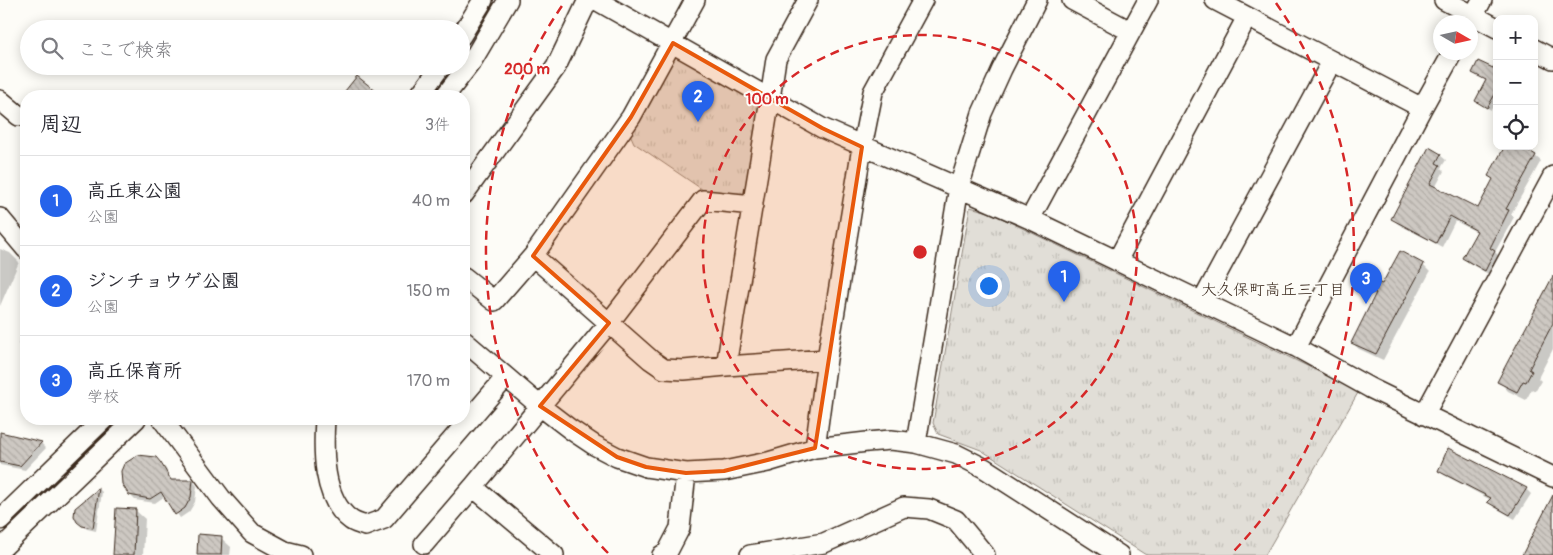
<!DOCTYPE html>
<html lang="ja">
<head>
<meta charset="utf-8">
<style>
  body { margin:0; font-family:Pangolin,"Klee One",sans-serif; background:#f2f2f3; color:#2b2b33 }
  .controls { position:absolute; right:15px; top:15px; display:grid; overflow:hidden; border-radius:10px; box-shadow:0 2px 12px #0003 }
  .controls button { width:45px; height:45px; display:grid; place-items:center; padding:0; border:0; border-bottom:1px solid #e1e1e2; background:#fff; color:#2b2b33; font:25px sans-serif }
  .compass { position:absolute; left:1433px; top:15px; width:45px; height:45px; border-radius:50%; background:#fff; box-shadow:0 2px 12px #0003; rotate:99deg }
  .you { position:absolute; left:988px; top:285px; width:18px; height:18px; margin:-12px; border:4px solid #fff; border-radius:50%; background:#1a73e8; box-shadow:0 0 0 8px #1a73e833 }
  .badge { display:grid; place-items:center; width:32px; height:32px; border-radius:50%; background:#2563eb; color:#fff; font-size:16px; font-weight:700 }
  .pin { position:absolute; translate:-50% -41px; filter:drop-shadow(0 1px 2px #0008) }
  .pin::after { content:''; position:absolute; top:26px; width:18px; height:15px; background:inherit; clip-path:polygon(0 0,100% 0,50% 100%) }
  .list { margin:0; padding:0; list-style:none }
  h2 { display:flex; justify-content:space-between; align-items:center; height:65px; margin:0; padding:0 20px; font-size:21px }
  h2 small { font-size:16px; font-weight:400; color:#7c7c81 }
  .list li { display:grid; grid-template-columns:32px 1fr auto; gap:15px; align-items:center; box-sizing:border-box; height:90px; padding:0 20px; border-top:1px solid #e1e1e2 }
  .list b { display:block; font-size:19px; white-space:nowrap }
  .list p { margin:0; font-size:16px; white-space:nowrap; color:#7c7c81 }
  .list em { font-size:16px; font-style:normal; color:#7c7c81 }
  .icon { flex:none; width:28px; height:28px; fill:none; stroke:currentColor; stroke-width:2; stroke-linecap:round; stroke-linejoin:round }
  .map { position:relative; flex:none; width:1553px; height:555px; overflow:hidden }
  .search { position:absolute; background:#fff; box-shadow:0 2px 12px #0003; left:20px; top:20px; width:450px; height:55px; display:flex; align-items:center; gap:12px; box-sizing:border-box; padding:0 18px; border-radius:28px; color:#7c7c81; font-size:19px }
  .panel { position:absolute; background:#fff; box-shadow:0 2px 12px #0003; left:20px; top:90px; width:450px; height:335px; border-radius:20px }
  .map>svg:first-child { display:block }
  .park { fill:url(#park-tufts); stroke:#8e847a }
  .shadow { fill:#0003 }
  .building { fill:url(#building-back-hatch); stroke:#3b2a1e }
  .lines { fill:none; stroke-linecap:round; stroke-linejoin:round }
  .minor-casing { stroke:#3b2a1e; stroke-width:22 }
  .minor { stroke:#fdfcf7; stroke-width:19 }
  .marked { fill:#e8590c; fill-opacity:0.2; stroke:#e8590c; stroke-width:4; stroke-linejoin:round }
  .ring { fill:none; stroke:#d62828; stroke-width:2.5; stroke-dasharray:9 6 }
  .labels { text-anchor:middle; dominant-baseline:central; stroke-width:4; stroke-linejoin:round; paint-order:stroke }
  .neighbourhood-label { font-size:16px; fill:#3b2a1e; stroke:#fdfcf7 }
  .centre { fill:#d62828; stroke:#fdfcf7; stroke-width:2.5 }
  .ring-label { font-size:15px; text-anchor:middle; font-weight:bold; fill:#d62828; stroke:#fdfcf7; stroke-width:4; stroke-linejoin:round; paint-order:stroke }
</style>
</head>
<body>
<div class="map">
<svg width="1553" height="555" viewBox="0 0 1553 555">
  <defs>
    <pattern id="park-tufts" width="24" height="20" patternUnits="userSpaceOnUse" patternTransform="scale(1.25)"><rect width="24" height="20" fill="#e1ded7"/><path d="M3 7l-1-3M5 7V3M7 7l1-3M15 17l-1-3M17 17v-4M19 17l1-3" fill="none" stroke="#c2bfb8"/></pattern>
    <pattern id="building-back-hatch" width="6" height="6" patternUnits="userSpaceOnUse" patternTransform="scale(1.25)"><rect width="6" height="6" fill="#cdc8c2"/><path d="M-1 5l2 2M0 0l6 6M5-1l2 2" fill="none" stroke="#b1aca6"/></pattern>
  </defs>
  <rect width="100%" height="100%" fill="#fdfcf7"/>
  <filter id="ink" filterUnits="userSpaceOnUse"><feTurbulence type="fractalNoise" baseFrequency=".02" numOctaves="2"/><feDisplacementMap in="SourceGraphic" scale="10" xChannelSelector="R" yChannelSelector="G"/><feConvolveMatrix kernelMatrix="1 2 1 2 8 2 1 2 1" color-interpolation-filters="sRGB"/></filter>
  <g filter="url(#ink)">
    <path class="park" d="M673,55L679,56L759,101L760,111L749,195L743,201L709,194L634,143L630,134Z
      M970,207L989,212L1359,391L1265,555H1146L981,450L938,434L933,423Z"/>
    <path class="shadow" d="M1473,72H1497V99L1491,110L1477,101L1487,81Z
      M1440,155L1446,160L1441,168L1444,171L1435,188L1479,210L1494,181L1490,176L1535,156L1541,161L1511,214L1514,217L1495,252L1500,257L1490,275L1469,263L1464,258L1477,232L1455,221L1442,247L1398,224L1393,219Z
      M0,249L10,253L19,262L0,306Z
      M1400,253L1423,265L1430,272L1383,360L1359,349L1352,343L1377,296L1362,289L1355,282L1382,285Z
      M1553,279V349L1538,378L1541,381L1535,391L1532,389L1526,400L1508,391L1499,381Z
      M26,322V353L18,344Z
      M0,433L41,443L46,448L25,470L0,465Z
      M155,458L166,469L172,482L193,481L197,486L195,502L189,512L180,518L165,496L155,503L135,500L130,495Z
      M1439,470L1526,489L1531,494L1515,519L1494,507L1489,502L1491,500L1444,475Z
      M99,489L102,492L96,531L87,529L78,521L77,509Z
      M135,510L145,519L143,555H114Z
      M221,538L231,547L230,555H198Z"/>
    <path class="building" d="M1478,61L1493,68L1497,61V91L1487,108L1475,101L1486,80L1472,73Z
      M357,76L382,96H341Z
      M1505,146H1521L1536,155L1506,209L1509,210L1490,248L1495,251L1485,271L1462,258L1477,231L1450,216L1436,243L1391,219L1429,147L1441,154L1436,163L1440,165L1430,184L1478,208L1493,179L1488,176Z
      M1400,251L1424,264L1376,354L1351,343L1376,293L1354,282L1358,274L1382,284Z
      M1553,276V323L1529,369L1532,371L1526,382L1523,381L1517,392L1497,382Z
      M0,432L42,442L20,466L0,462Z
      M1448,448L1527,488L1510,515L1487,502L1491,498L1438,471Z
      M138,455L156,457L161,463L171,480H193L191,497L185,508L175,515L161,492L150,499L129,495L122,484L121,471L124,464Z
      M99,488L93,528L82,526L77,522L74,516L75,508Z
      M1553,495V555H1522Z
      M116,508L136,509L134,555H113Z
      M198,534L222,536L221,555H197Z"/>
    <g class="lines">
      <g class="minor-casing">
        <path id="minor" d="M596,0L822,128L1030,219L1296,347L1370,388L1553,477
          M695,0L631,117L533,256L651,360L664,369L684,370L726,366L827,359
          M1072,0L1130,31
          M1215,0L1422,108
          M1444,0L1497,28
          M1470,22L1482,0
          M461,36L483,0
          M1534,49L1553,59
          M419,96L441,66
          M445,96L472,61L508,0
          M0,100L19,116H26
          M464,194L556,67L588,0
          M0,218L26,249
          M1030,219L1148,0
          M1117,261L1247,17
          M464,277L494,301L533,256
          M1202,302L1332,61
          M464,341L540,406L570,429L594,445L617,457L646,467L686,473L724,471L768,462L815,448L867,442L891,440L916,443L956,454L984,468L1119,555
          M1296,347L1422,108L1453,52
          M726,366L770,99L776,59L808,0
          M1424,415L1553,176
          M162,419L221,498L252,533L285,551L301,555
          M325,419C323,450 322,499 351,520C355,523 361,524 365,526L384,519L506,377
          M916,443L959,187L982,113L1002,69L1037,0
          M815,448L827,359L862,147L873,92L923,0
          M0,520L104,419
          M424,544L473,487
          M0,550L136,419
          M554,555L473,487L609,323L703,200L753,205
          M662,555L667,553L680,528L686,473
          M750,555L824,543L904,507L929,509L956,520L985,555"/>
      </g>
      <use href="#minor" class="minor"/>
    </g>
  </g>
  <path class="marked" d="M673,43L822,128L862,147L815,448L724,471L686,473L646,467L617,457L540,406L609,323L533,256L631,117Z"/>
  <g class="ring">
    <circle cx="920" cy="252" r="217"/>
    <path d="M608 553A434 434 0 0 1 564 3M1276 3A434 434 0 0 1 1232 553"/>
  </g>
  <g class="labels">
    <g class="neighbourhood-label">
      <text x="1273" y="290">大久保町高丘三丁目</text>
    </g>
  </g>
  <circle cx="920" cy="252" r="8" class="centre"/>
  <g class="ring-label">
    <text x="527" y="74">200 m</text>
    <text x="767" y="104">100 m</text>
  </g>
</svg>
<div class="controls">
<button>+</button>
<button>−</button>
<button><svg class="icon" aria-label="locate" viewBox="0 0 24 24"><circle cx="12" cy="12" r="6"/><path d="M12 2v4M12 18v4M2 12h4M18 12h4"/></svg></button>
</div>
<svg class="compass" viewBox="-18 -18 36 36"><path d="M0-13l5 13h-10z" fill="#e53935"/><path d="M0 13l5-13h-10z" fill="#7c7c81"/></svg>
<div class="you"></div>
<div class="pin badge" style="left:1064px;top:302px">1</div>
<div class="pin badge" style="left:698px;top:122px">2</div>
<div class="pin badge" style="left:1366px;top:304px">3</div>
<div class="search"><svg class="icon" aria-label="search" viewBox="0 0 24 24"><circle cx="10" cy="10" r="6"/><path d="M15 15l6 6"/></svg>ここで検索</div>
<section class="panel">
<h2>周辺<small>3件</small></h2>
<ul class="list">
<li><span class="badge">1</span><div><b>高丘東公園</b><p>公園</p></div><em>40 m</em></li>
<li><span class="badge">2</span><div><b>ジンチョウゲ公園</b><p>公園</p></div><em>150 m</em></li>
<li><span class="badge">3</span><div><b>高丘保育所</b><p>学校</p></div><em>170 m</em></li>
</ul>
</section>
</div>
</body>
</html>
